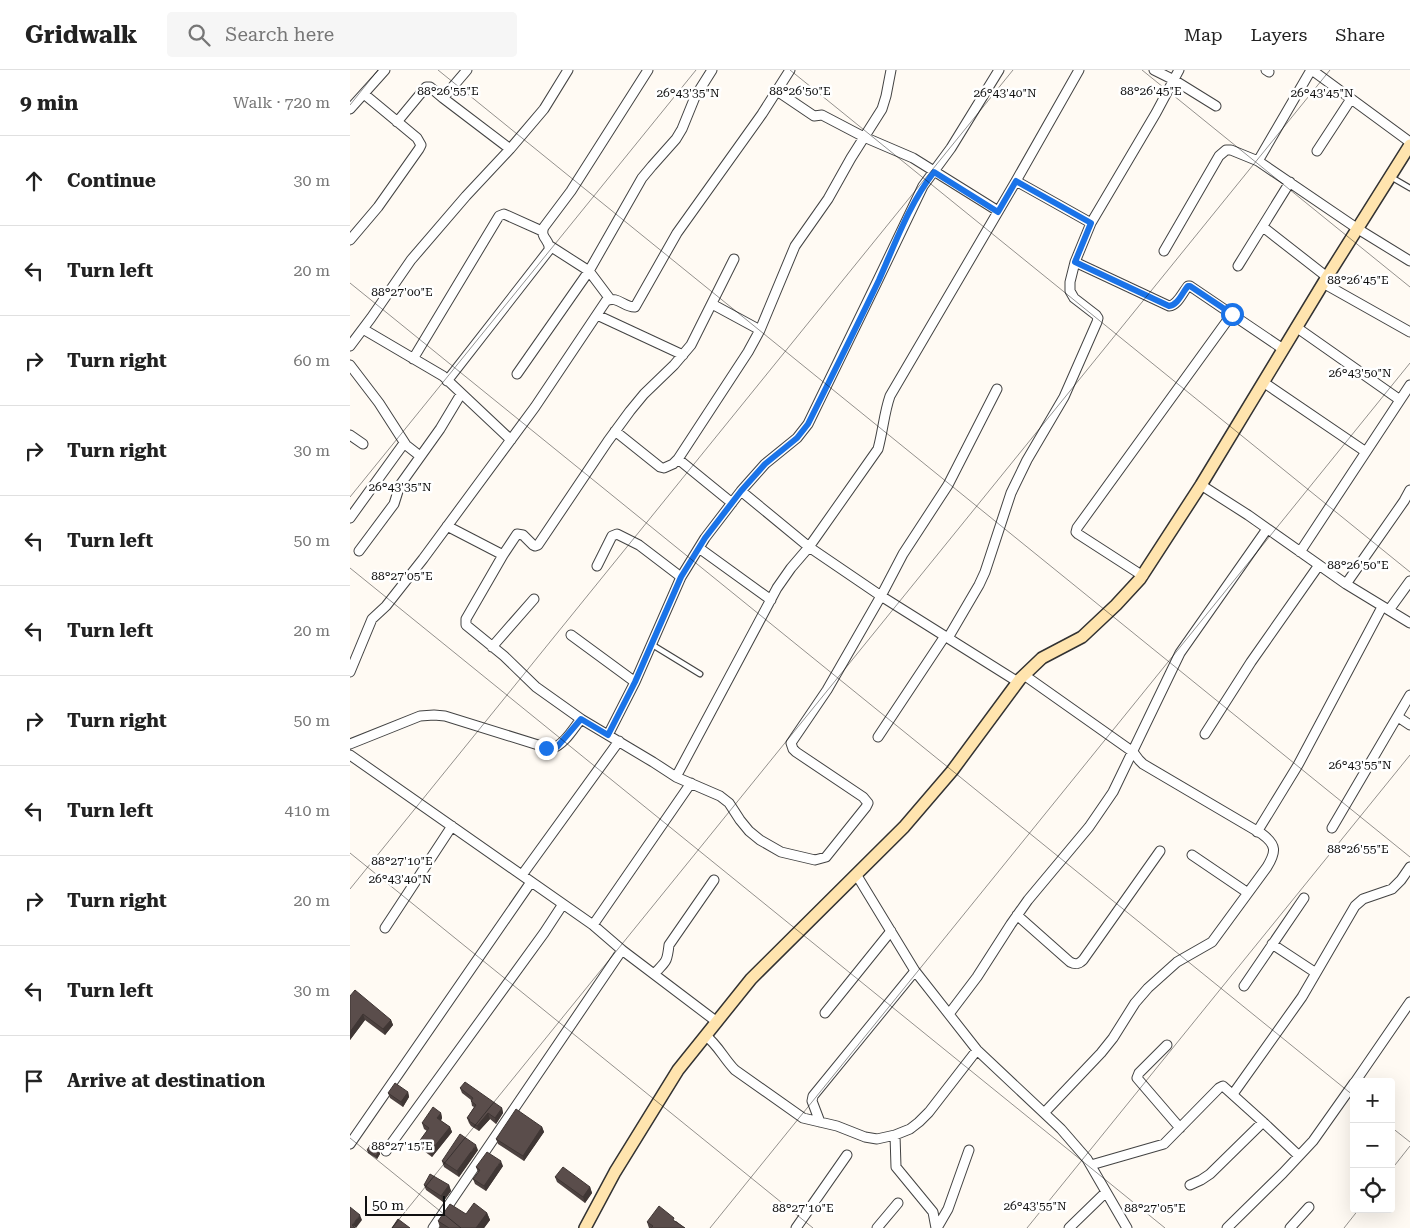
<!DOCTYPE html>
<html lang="en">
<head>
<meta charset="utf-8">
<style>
  body { margin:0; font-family:"Roboto Serif",serif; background:#f6f6f6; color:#222 }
  .controls { position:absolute; right:15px; bottom:15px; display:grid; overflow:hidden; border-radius:5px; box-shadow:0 5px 20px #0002 }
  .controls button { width:45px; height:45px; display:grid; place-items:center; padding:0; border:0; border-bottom:1px solid #e0e0e0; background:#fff; color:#222; font:25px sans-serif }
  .scale { position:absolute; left:15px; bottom:12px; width:80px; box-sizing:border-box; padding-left:5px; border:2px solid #101010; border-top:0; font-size:14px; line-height:18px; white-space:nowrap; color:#101010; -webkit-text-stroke:4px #fff; paint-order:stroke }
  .stop { position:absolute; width:15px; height:15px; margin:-11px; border:4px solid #1a73e8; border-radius:50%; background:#fff }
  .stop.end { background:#1a73e8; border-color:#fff; box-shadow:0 1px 5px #0008 }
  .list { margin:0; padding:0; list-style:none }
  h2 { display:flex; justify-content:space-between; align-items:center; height:65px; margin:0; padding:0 20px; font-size:21px }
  h2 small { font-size:16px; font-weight:400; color:#767676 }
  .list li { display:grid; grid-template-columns:32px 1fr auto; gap:15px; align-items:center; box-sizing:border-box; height:90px; padding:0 20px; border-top:1px solid #e0e0e0 }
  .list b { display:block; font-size:19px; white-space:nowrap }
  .list em { font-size:16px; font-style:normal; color:#767676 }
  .icon { flex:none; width:28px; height:28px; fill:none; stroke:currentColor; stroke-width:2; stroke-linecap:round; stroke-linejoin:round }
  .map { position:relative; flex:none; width:1060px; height:1158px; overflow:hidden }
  header { display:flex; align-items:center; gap:30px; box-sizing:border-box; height:70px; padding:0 25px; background:#fff; border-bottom:1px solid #e0e0e0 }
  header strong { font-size:24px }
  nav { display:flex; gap:28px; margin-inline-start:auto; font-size:18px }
  .search { width:350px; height:45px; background:#f6f6f6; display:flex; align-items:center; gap:12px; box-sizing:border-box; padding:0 18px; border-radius:5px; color:#767676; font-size:19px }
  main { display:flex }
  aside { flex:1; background:#fff }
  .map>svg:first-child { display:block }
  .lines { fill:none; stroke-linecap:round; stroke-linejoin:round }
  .lane-casing { stroke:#434343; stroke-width:7 }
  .street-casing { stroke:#434343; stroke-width:11 }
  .secondary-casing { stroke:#323232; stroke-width:14 }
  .lane { stroke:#fff; stroke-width:4.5 }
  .street { stroke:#fff; stroke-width:9 }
  .secondary { stroke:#ffe4ae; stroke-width:11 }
  .wall { fill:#4d4240 }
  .shaded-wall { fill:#3f3634 }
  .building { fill:#5a4d4b; stroke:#3f3634 }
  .route { stroke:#1a73e8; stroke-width:6 }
  .ticks { fill:none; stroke:#101010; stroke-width:1; stroke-opacity:0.45 }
  .ticks-label { font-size:12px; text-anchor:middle; fill:#101010; stroke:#fff; stroke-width:5; stroke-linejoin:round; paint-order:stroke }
</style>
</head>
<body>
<header>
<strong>Gridwalk</strong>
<div class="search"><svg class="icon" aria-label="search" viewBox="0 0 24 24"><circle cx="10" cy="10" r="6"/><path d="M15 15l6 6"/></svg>Search here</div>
<nav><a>Map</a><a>Layers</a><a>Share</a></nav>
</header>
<main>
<aside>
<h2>9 min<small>Walk · 720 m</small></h2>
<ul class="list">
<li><svg class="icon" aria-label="ahead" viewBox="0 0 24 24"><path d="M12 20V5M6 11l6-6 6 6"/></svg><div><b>Continue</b></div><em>30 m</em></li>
<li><svg class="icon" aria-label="left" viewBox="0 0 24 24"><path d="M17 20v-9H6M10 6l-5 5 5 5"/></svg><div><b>Turn left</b></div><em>20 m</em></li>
<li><svg class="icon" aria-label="right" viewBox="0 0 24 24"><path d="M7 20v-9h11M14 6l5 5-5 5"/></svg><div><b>Turn right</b></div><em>60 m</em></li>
<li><svg class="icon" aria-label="right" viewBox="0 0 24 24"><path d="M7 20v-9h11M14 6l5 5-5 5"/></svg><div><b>Turn right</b></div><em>30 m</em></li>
<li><svg class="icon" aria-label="left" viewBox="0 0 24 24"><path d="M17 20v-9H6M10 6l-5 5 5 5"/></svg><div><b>Turn left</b></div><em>50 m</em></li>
<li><svg class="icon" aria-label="left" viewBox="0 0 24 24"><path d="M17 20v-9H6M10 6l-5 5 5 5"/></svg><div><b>Turn left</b></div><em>20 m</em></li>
<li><svg class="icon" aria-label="right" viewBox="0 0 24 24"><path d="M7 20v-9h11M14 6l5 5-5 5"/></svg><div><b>Turn right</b></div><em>50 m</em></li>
<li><svg class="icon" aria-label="left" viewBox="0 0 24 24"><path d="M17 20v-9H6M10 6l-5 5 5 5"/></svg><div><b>Turn left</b></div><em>410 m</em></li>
<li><svg class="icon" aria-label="right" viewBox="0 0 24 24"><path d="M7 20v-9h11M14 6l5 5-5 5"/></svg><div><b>Turn right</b></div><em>20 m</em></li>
<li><svg class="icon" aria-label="left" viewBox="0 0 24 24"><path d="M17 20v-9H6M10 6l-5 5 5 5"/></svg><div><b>Turn left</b></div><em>30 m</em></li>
<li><svg class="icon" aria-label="arrive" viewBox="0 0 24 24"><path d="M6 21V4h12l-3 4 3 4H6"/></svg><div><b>Arrive at destination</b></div></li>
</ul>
</aside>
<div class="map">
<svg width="1060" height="1158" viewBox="0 0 1060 1158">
  <rect width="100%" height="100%" fill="#fffaf3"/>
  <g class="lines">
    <g class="lane-casing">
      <path id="lane" d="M1041,107L1060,118
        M301,574L350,604"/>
    </g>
    <g class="street-casing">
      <path id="street" d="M117,0L93,28L160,79
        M804,0L824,10L866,36
        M916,0L919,2
        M962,0L1060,72
        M427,21L464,46L472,45L514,67L563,88L648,141
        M0,39L35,0
        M47,52L76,17H80L93,28
        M967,81L1001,29
        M908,91L961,0
        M666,111L741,153
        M913,157L977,207
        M0,170L28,137L69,79L71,75L67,68L14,24
        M200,176L239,201L260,229
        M814,181L869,86L876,80H881L908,91L1008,159L1060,191
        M725,192L819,236C828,235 832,223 838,216H840L933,279
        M888,196L940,112
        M973,213L1060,262
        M362,234L410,260
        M247,245L333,285
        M946,257L1050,330
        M13,259L93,306L161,370
        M0,276L21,248L61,190L116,126L160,79L194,39L218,0
        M63,289L149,146L154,144L192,161
        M0,295L29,333L56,375
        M167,304L239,201L292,108L302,96L326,69L332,59L345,27L362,0
        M97,311L199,180C201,170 189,168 194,157L221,121L298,0
        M913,312L1016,382
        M265,361L310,397L314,398L323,394L328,389L398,282L410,260L445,176L478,129L501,88L532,39L536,26L541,0
        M0,365L13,374
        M328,389L382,433
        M851,415L898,445L996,514L1060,553
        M391,421L459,477L531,526L668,612
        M0,448L52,376L56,375L70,386
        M97,456L153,485L167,464L173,465L183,475L185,476L188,475L258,371L280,341L294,324L324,295L341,275L384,189
        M349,478L421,530
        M9,481L44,434L50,415L90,359L111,324
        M950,482L1060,315
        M153,485L116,549V555L154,586L186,617L231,649
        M247,496L262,466L267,464L289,475L331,507
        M793,506L728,464L726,462L727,458L882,244
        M996,514L1054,431L1060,420
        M1039,540L1060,511
        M221,565L285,612
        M598,568L629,515L635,502L661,423L677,390L714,327L747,252L748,248L746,245L724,228L720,221V212L725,192L741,153L806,43L829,0
        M142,577L184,529
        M0,602L22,549L36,536L73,489L185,337L256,231C267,225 275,238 285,237L327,163L412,44L440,0
        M674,605L783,682L789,690L793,694L912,764C927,775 926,782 917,797L862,872L827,892L798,918L785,933L763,968L751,983L694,1043
        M1048,647L1060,655
        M855,664L901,592L969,495
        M258,665L285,612L331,507L355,468L391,421L415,394L447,368L458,354L527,212L573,116L601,78L649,0
        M528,667L595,566
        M0,674L70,646L84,645L95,646L201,679C214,675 223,659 231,649L303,692L326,707L370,726L379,733L390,750L399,761L410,770L431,782L465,790L476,787L516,737L518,733L513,727L446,682L443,679L441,673L477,620L531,526L553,484L598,415L647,319
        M0,685L243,855L272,880L367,952
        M326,707L427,518L441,498L459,477L528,379C533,361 534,343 540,326L666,111L729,0
        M982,758L1060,625
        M907,762L948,695L1032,537
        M842,785L898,823
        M506,804L565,901L627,980L711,1059L737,1089L777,1158
        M172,805L269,671
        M667,845L720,892C726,895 729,894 733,890L810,781
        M243,855L341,713
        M35,858L102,756
        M922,874L966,903
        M304,904C316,891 317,893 319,875L364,810
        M894,916L954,828
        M475,943L541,861
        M599,944L627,907L661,854L678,830L739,757L763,722L830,583L917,459
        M356,966C368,975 374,989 385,1000L453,1048L487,1056L515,1067L527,1069L545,1065L560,1059L569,1052L579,1042L627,980
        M817,975L789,1003L787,1008L830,1058
        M1005,1012L1060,932
        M883,1024L952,927L1005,836L1013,829L1042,819L1051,810L1060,797
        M470,1052L462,1031L463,1026L565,901
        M545,1065L546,1097L583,1142L586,1158
        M0,1074L181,812
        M36,1081L194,863L213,834
        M741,1095L814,1074L869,1018L873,1016L913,1052L949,1086
        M840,1115L851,1110L860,1104L913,1052
        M83,1158L272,880
        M446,1158L497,1085
        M527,1158L548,1133
        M587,1158L598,1139L619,1080
        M719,1158L756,1122
        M877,1158L933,1103L963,1071L1004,1013
        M940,1158L959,1137"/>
    </g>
    <g class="secondary-casing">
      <path id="secondary" d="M235,1158L265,1102L328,1000L401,909L554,757L602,701L670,609L692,588L732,567L766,535L790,509L851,415L977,207L1060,75"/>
    </g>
    <use href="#lane" class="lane"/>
    <use href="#street" class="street"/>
    <use href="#secondary" class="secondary"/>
  </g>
  <path class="wall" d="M0,926L41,950L43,955L35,965L15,950L0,970Z
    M110,1018L152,1038L153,1043L146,1054L140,1049L129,1061L121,1056L119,1053L117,1048L124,1037L122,1036L121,1030L112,1023Z
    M58,1022L59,1027L53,1037L40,1028L38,1023Z
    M91,1043L92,1048L91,1051L100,1057L102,1062L82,1087L70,1078L68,1073L77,1061L74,1059L72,1053Z
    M192,1057L194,1062L174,1091L148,1074L146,1069Z
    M29,1076L30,1078V1084L27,1089L18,1083L17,1080Z
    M128,1080L109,1107L94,1097L92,1091Z
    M153,1096L136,1121L125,1114L123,1109L128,1102L126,1097Z
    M205,1107L240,1117L242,1123L235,1133L207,1112Z
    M74,1115H99L101,1121L93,1132L76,1120Z
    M137,1143L140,1150L134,1158H90L88,1151L116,1144Z
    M326,1151L335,1158H299L297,1152Z"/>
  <path class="shaded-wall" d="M13,944L15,950L0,970V962Z
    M41,950L43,955L35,965L33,959Z
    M58,1022L59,1027L53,1037L51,1032Z
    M152,1038L153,1043L146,1054L145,1048Z
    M91,1043L92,1048L89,1053L87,1048Z
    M138,1043L140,1049L129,1061L127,1056Z
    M100,1057L102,1062L82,1087L80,1082Z
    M192,1057L194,1062L174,1091L173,1086Z
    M126,1075L128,1080L109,1107L107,1101Z
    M29,1076L30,1078V1084L27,1089L26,1086Z
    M151,1091L153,1096L136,1121L134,1116Z
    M99,1115L101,1121L93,1132L91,1126Z
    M240,1117L242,1123L235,1133L233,1127Z
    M137,1143L140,1150L134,1158H126Z
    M10,1145L12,1150L6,1158L2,1155Z"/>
  <path class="building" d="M5,920L41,950L33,959L13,944L0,962V926Z
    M115,1012L152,1038L145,1048L138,1043L127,1056L119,1051L120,1050L117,1048L126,1035L121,1031L123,1028L110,1018Z
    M45,1013L58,1022L51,1032L38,1023Z
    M83,1037L91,1043L87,1048L100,1057L80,1082L68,1073L79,1058L72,1053Z
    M166,1039L192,1057L173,1086L146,1069Z
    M110,1064L126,1075L107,1101L92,1091Z
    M23,1071L29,1076V1081L26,1086L17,1080Z
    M137,1082L151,1091L134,1116L123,1109L130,1100L126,1097Z
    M213,1097L240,1117L233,1127L205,1107Z
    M80,1104L99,1115L91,1126L74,1115Z
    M124,1133L137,1143L126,1158H127H99L88,1151L100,1134L116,1144Z
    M309,1136L324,1148L323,1150L335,1158H301L303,1156L297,1152Z
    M0,1137L10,1145L2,1155L5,1158H0Z
    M48,1149L60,1158H42Z"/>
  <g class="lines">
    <path class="route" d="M196,678L201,679L207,677L231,649L258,665L285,612L331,507L355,468L391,421L415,394L447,368L458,354C482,306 506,258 529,210C545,174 559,134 584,102L648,142L666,111L741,153L725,192L819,236C828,235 832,223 838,216H840L882,244"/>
  </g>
  <path class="ticks" d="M88,0L1060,787M440,0L1060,502M792,0L1060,217M0,35L28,0M0,213L1004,1026M0,427L346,0M0,498L815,1158M0,783L463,1158M0,819L663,0M1041,1057L1060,1072M0,1068L111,1158M1041,1100L1060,1076M42,1158L980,0M360,1158L1060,293M677,1158L1060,685M994,1158L1009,1139"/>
  <g class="ticks-label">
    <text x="450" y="25">88°26'50"E</text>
    <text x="98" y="25">88°26'55"E</text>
    <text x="801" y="25">88°26'45"E</text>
    <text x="338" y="27">26°43'35"N</text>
    <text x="655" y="27">26°43'40"N</text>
    <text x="972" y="27">26°43'45"N</text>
    <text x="1008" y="214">88°26'45"E</text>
    <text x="52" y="226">88°27'00"E</text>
    <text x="1010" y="307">26°43'50"N</text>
    <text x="50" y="421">26°43'35"N</text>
    <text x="1008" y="499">88°26'50"E</text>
    <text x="52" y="510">88°27'05"E</text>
    <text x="1010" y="699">26°43'55"N</text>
    <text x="1008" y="783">88°26'55"E</text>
    <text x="52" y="795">88°27'10"E</text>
    <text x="50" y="813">26°43'40"N</text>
    <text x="52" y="1080">88°27'15"E</text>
    <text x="685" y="1140">26°43'55"N</text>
    <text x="453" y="1142">88°27'10"E</text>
    <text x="805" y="1142">88°27'05"E</text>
  </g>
</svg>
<div class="controls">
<button>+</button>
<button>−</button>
<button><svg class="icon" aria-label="locate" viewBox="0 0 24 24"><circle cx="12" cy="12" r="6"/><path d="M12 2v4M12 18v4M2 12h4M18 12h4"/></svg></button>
</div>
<div class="scale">50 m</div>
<div class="stop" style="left:882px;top:244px"></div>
<div class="stop end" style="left:196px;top:678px"></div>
</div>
</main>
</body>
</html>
